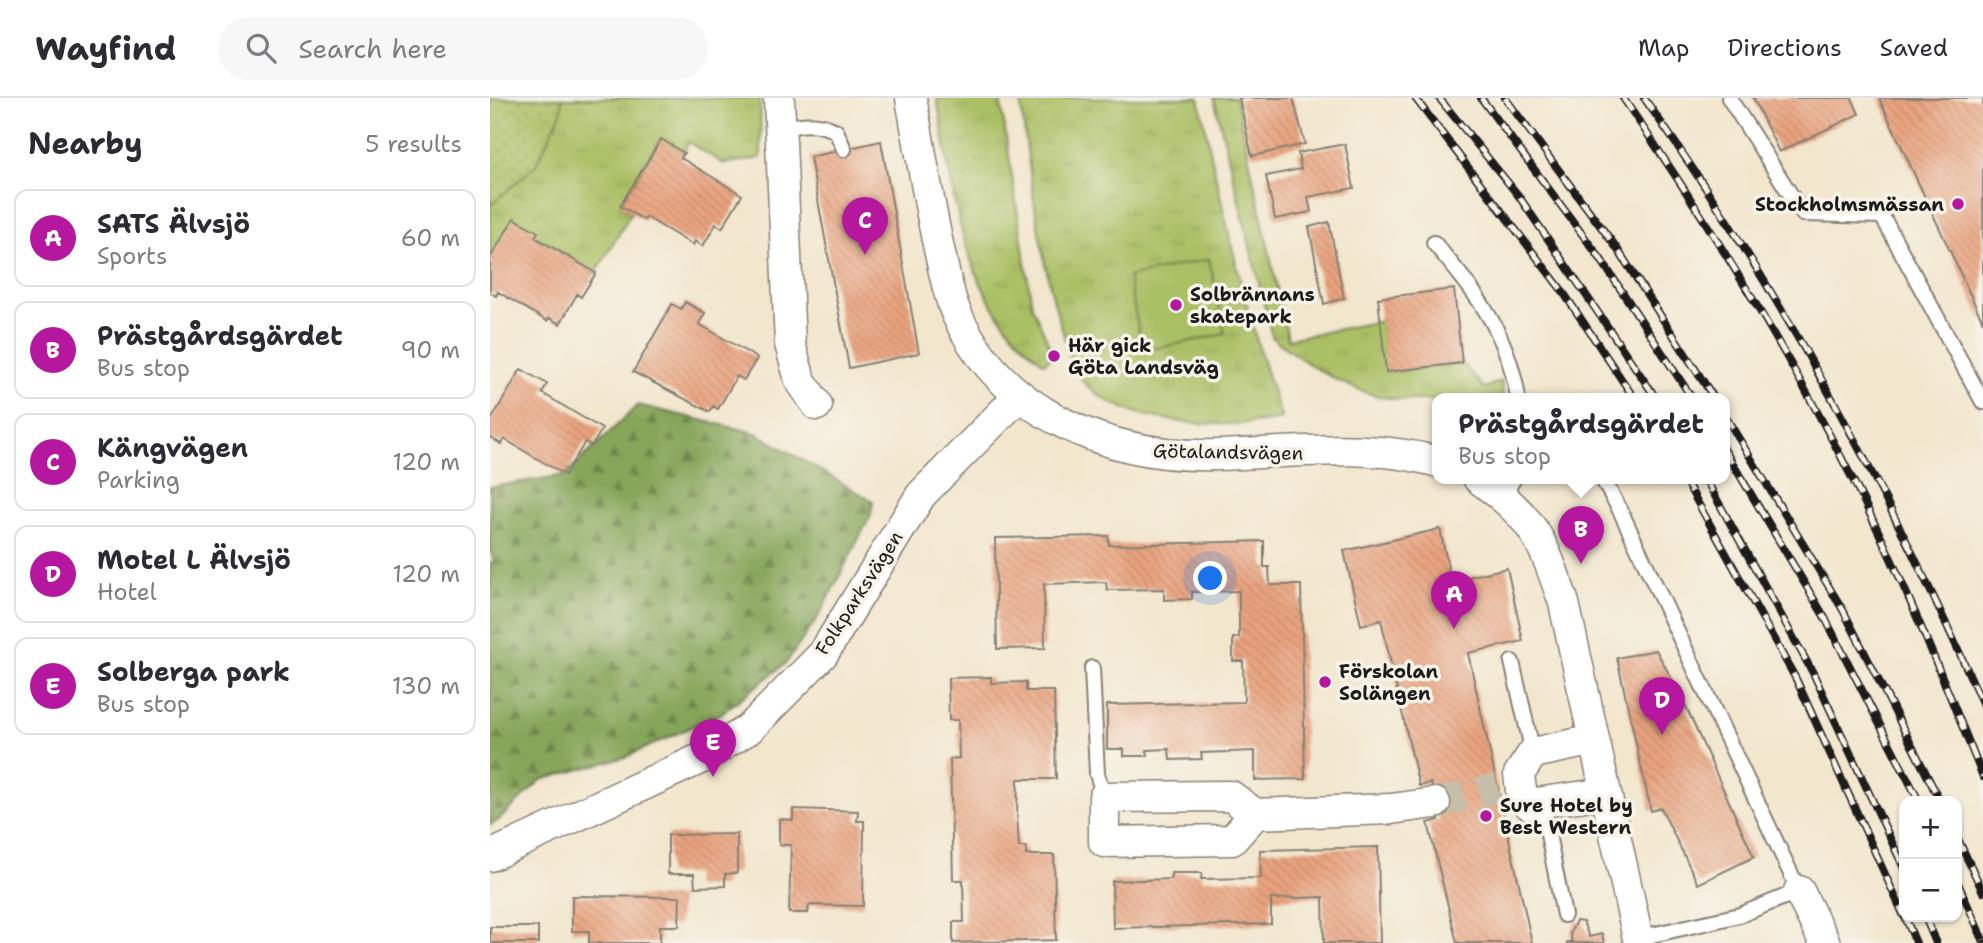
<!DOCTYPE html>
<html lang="en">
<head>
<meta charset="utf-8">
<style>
  body { margin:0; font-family:"Shantell Sans",sans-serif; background:#f7f7f7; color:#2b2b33 }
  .controls { position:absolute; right:21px; bottom:21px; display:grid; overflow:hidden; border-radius:14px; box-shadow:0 2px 5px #0004 }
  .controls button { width:63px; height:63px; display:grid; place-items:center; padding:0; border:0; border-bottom:2px solid #e1e1e2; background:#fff; color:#2b2b33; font:35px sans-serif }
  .you { position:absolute; left:721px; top:481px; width:24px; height:24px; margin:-18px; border:5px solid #fff; border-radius:50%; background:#1a73e8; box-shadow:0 0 0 10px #1a73e833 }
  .badge { display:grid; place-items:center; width:46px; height:46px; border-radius:50%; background:#b5179e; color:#fff; font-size:23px; font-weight:700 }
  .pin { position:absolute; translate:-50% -58px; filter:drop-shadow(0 2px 4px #0008) }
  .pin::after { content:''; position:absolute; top:37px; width:24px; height:21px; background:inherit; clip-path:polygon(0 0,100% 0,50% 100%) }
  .popup { position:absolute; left:942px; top:295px; width:298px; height:91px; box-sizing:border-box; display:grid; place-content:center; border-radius:14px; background:#fff; filter:drop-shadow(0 2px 5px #0005); font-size:23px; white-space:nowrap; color:#7c7c81 }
  .popup b { font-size:26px; color:#2b2b33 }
  .popup::after { content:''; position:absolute; left:50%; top:100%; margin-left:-14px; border:14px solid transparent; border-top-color:#fff }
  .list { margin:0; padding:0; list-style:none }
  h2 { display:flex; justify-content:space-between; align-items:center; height:91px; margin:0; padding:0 28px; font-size:30px }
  h2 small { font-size:23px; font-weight:400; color:#7c7c81 }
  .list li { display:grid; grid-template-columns:46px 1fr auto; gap:21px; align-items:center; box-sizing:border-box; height:98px; margin:0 14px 14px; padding:0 14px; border:2px solid #e1e1e2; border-radius:14px }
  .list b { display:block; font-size:26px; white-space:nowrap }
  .list p { margin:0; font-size:23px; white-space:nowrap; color:#7c7c81 }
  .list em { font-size:23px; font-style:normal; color:#7c7c81 }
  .icon { flex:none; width:38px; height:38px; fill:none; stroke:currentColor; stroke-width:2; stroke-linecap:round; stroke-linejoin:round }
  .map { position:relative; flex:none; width:1493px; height:845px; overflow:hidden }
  header { display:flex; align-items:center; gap:42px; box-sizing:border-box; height:98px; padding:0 35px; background:#fff; border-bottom:2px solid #e1e1e2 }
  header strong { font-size:33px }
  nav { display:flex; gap:38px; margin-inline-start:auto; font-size:24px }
  .search { width:490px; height:63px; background:#f7f7f7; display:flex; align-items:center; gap:18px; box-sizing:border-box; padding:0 24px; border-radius:38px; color:#7c7c81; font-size:26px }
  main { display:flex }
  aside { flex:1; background:#fff }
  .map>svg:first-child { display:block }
  .grass { fill:url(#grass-tufts); stroke:#636e40; stroke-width:2 }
  .forest { fill:url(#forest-firs); stroke:#52613b; stroke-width:2 }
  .park { fill:url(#park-dots); stroke:#636e40; stroke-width:2 }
  .pitch { fill:#aac065; stroke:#636e40; stroke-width:2 }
  .building { fill:url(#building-back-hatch) }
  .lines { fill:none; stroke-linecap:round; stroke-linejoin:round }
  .minor-tunnel { stroke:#c7beaa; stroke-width:30; stroke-dasharray:30 15; stroke-linecap:butt }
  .service-casing { stroke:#878174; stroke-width:18 }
  .minor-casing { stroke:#878174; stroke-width:33 }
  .service { stroke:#fff; stroke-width:14 }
  .minor { stroke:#fff; stroke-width:30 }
  .rail-casing { stroke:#1c1c1c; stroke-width:8 }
  .rail { stroke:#f7f3e8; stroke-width:5; stroke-dasharray:16; stroke-linecap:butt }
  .poi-dot { fill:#b5179e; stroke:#f7f3e8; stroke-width:2.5 }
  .labels { text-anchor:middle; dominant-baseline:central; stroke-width:7; stroke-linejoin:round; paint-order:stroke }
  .poi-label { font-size:19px; font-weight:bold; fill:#1c1c1c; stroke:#f7f3e8; text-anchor:start }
  .street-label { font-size:19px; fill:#1c1c1c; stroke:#f7f3e8 }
</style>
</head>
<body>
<header>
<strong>Wayfind</strong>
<div class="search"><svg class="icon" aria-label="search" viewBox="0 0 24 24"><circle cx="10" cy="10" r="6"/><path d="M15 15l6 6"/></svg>Search here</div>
<nav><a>Map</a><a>Directions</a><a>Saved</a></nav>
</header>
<main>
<aside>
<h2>Nearby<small>5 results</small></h2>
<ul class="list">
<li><span class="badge">A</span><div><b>SATS Älvsjö</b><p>Sports</p></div><em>60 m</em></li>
<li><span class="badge">B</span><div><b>Prästgårdsgärdet</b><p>Bus stop</p></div><em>90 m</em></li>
<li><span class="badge">C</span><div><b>Kängvägen</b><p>Parking</p></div><em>120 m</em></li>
<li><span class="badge">D</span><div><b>Motel L Älvsjö</b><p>Hotel</p></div><em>120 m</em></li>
<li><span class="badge">E</span><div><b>Solberga park</b><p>Bus stop</p></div><em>130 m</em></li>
</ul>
</aside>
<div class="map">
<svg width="1493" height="845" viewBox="0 0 1493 845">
  <defs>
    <pattern id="grass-tufts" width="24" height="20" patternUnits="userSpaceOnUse" patternTransform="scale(1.75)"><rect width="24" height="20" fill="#aac065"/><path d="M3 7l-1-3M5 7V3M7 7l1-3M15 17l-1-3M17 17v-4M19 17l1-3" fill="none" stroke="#92a457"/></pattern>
    <pattern id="forest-firs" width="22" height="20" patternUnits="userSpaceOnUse" patternTransform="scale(1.75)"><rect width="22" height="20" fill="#87a65a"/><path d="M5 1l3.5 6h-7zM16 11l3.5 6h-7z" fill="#6e864a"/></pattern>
    <pattern id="park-dots" width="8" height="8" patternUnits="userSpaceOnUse" patternTransform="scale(1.75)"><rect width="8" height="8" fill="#aac065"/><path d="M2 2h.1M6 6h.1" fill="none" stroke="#92a457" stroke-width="1.8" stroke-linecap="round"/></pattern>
    <pattern id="building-back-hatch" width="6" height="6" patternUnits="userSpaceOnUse" patternTransform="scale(1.75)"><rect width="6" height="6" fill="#e9a37f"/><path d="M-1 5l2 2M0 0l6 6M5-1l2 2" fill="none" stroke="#c78c6d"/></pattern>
  </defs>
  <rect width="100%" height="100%" fill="#f7f3e8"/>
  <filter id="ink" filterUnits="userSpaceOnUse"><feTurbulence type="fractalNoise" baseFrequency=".0143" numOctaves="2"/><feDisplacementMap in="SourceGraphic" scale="14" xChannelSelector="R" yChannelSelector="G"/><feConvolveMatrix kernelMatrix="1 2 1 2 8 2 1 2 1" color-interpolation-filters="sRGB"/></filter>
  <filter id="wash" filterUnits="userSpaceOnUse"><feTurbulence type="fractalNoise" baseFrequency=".00686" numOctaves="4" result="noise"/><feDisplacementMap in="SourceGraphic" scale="28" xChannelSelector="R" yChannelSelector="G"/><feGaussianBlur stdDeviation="1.57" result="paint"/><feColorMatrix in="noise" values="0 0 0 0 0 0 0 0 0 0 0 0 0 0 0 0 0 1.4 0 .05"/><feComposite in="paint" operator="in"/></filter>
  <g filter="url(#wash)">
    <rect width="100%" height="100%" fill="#f2e6cd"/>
    <path class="grass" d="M64,0H270L271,60L234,66L198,44L194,55L170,42L130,108L141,115L106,175L45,139L0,160V100Z
      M447,0H510L542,208L564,258L554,265C469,200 464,96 447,0Z
      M530,0H709C732,109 755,216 792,321C736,332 623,329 587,276C581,266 579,251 575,241C549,163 541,80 530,0Z
      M724,0H746L798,241L891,223L897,274L972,265L994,290L1012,283L1013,300H948L947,302C931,302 914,303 898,300C861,294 810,263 782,239Z"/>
    <path class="forest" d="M148,307L266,335L383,403L381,417L329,518L296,565L232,615L136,659L51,682L9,722L0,727V465L4,463L0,453V389L75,377Z"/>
    <path class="park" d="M0,0H72L71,15L46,67L0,108Z"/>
    <path class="pitch" d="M719,161L735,236L653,253L638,179Z"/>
    <g id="blocks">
      <path class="building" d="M749,0H803L815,46L762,58Z
        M1263,0H1362L1369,16L1289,54Z
        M1389,0H1493V224Z
        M171,41L194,55L191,60L252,97L232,130L226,126L213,148L205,143L203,147L156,119L154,122L130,108Z
        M391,43L429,255L359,270L320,59Z
        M855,46L864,90L818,99L821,114L785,121L776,78L811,71L808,55Z
        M24,120L48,134L45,139L106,175L91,199L87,196L70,226L59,220L57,223L8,194L6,198L0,194V160Z
        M839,124L854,200L834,206L819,129Z
        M964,191L972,265L896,274L888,200Z
        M195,204L215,215L209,226L267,260L254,282L247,278L228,311L223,308L220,314L143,274L182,206L191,211Z
        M31,271L57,286L52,295L112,331L102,348L95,344L75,377L14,341L11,346L0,339V324Z
        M950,431L961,483L1017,470L1033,543L978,555L1042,845H967L938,725L949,722L941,685L929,688L891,522L871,527L854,453Z
        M618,438L619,447L774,443V469H779L780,487H811L815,681L765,682V653L711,655L712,661L680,662L679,651L657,652L658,658H634V651H617V607L754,604L753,563H743V540H749V493L702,494V501L674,502V491L617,492L616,484L554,486L555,550L507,551L505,440Z
        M1166,552L1192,600L1264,759L1208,786L1171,710L1161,713L1127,560Z
        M501,579V585L536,584V593H564L566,681H528L527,716L529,749H536V757H564L566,842L463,845V824H474L473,782H463L460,661L469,660L468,622H459L458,580Z
        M303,711L368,713L367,723H374L373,808L319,807L318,815H299L301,747H289V721L303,722Z
        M247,736V775L235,776V788L205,789L204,776H178V737Z
        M888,749L890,845H834L833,799L781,801V826L623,830L622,783L681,781V775H712L711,781L771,780L770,752Z
        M82,798L190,799L189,828H170V845H99V833H82Z
        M1086,823L1093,824L1099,839L1112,836L1114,845H1076L1082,843L1080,835Z
        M0,829H48V845H0Z"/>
    </g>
  </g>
  <g filter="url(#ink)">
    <use href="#blocks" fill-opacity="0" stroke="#878174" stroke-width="2"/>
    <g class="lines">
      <path class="minor-tunnel" d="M945,705L1008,690"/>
      <g class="service-casing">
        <path id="service" d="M1239,0L1313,116L1392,118L1493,304
          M289,31C311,26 326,23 346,33L354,51
          M944,145C986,195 1018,234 1028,300
          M1112,380L1130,412L1309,793L1250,817L1148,840
          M1013,398L1024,380
          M1022,564L1043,655
          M602,570L607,676L614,699
          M1052,706L1074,817"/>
      </g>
      <g class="minor-casing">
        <path id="minor" d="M289,0L300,246L310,282L327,307
          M421,0C430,50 438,101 449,151C454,173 458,197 467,217C513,317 621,360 726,357C798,355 878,344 948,364
          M988,380C1046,423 1051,439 1074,505L1149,845
          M1104,642L1043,655L1029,676L1031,693L1039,706L1116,695
          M765,716L742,742L614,744V699L741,698L765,716L901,711L945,705
          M0,758L212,660L259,631L333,556L431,397L528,299
          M1309,793L1335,845"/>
      </g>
      <use href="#service" class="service"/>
      <use href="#minor" class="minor"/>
      <g class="rail-casing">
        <path id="rail" d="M925,0L1071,191L1144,300
          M949,0L1028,97L1166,300
          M991,0L1110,160L1202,300
          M1015,0L1126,149L1224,300
          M1133,0C1218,123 1295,248 1363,382C1412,477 1452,579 1493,679
          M1154,0C1289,189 1399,394 1493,607
          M1234,316L1353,512L1450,703
          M1234,351L1334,518L1429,703
          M1194,380L1306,581L1414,818
          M1215,380L1323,575L1414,770
          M1467,739L1493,794
          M1467,783L1493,842
          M1415,819L1426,845
          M1435,819L1446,845"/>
      </g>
      <use href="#rail" class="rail"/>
    </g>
  </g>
  <g class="poi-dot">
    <circle cx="1468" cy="106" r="7"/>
    <circle cx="686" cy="207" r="7"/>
    <circle cx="564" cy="258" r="7"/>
    <circle cx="835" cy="584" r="7"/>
    <circle cx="996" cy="718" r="7"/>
  </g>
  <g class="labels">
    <g class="poi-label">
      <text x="1454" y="106" text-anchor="end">Stockholmsmässan</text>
      <text x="700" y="196">Solbrännans<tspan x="700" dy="22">skatepark</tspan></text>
      <text x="578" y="247">Här gick<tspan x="578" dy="22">Göta Landsväg</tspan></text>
      <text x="849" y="573">Förskolan<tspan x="849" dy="22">Solängen</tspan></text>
      <text x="1010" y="707">Sure Hotel by<tspan x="1010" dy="22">Best Western</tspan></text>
    </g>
    <g class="street-label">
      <text transform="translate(738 354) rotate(1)">Götalandsvägen</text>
      <text transform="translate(369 495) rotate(-57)">Folkparksvägen</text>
    </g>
  </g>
</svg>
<div class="controls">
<button>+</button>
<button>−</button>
</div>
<div class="you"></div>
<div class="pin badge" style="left:964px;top:531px">A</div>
<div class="pin badge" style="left:1091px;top:466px">B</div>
<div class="popup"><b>Prästgårdsgärdet</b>Bus stop</div>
<div class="pin badge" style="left:375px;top:157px">C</div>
<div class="pin badge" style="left:1172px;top:637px">D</div>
<div class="pin badge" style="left:223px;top:679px">E</div>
</div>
</main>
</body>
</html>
